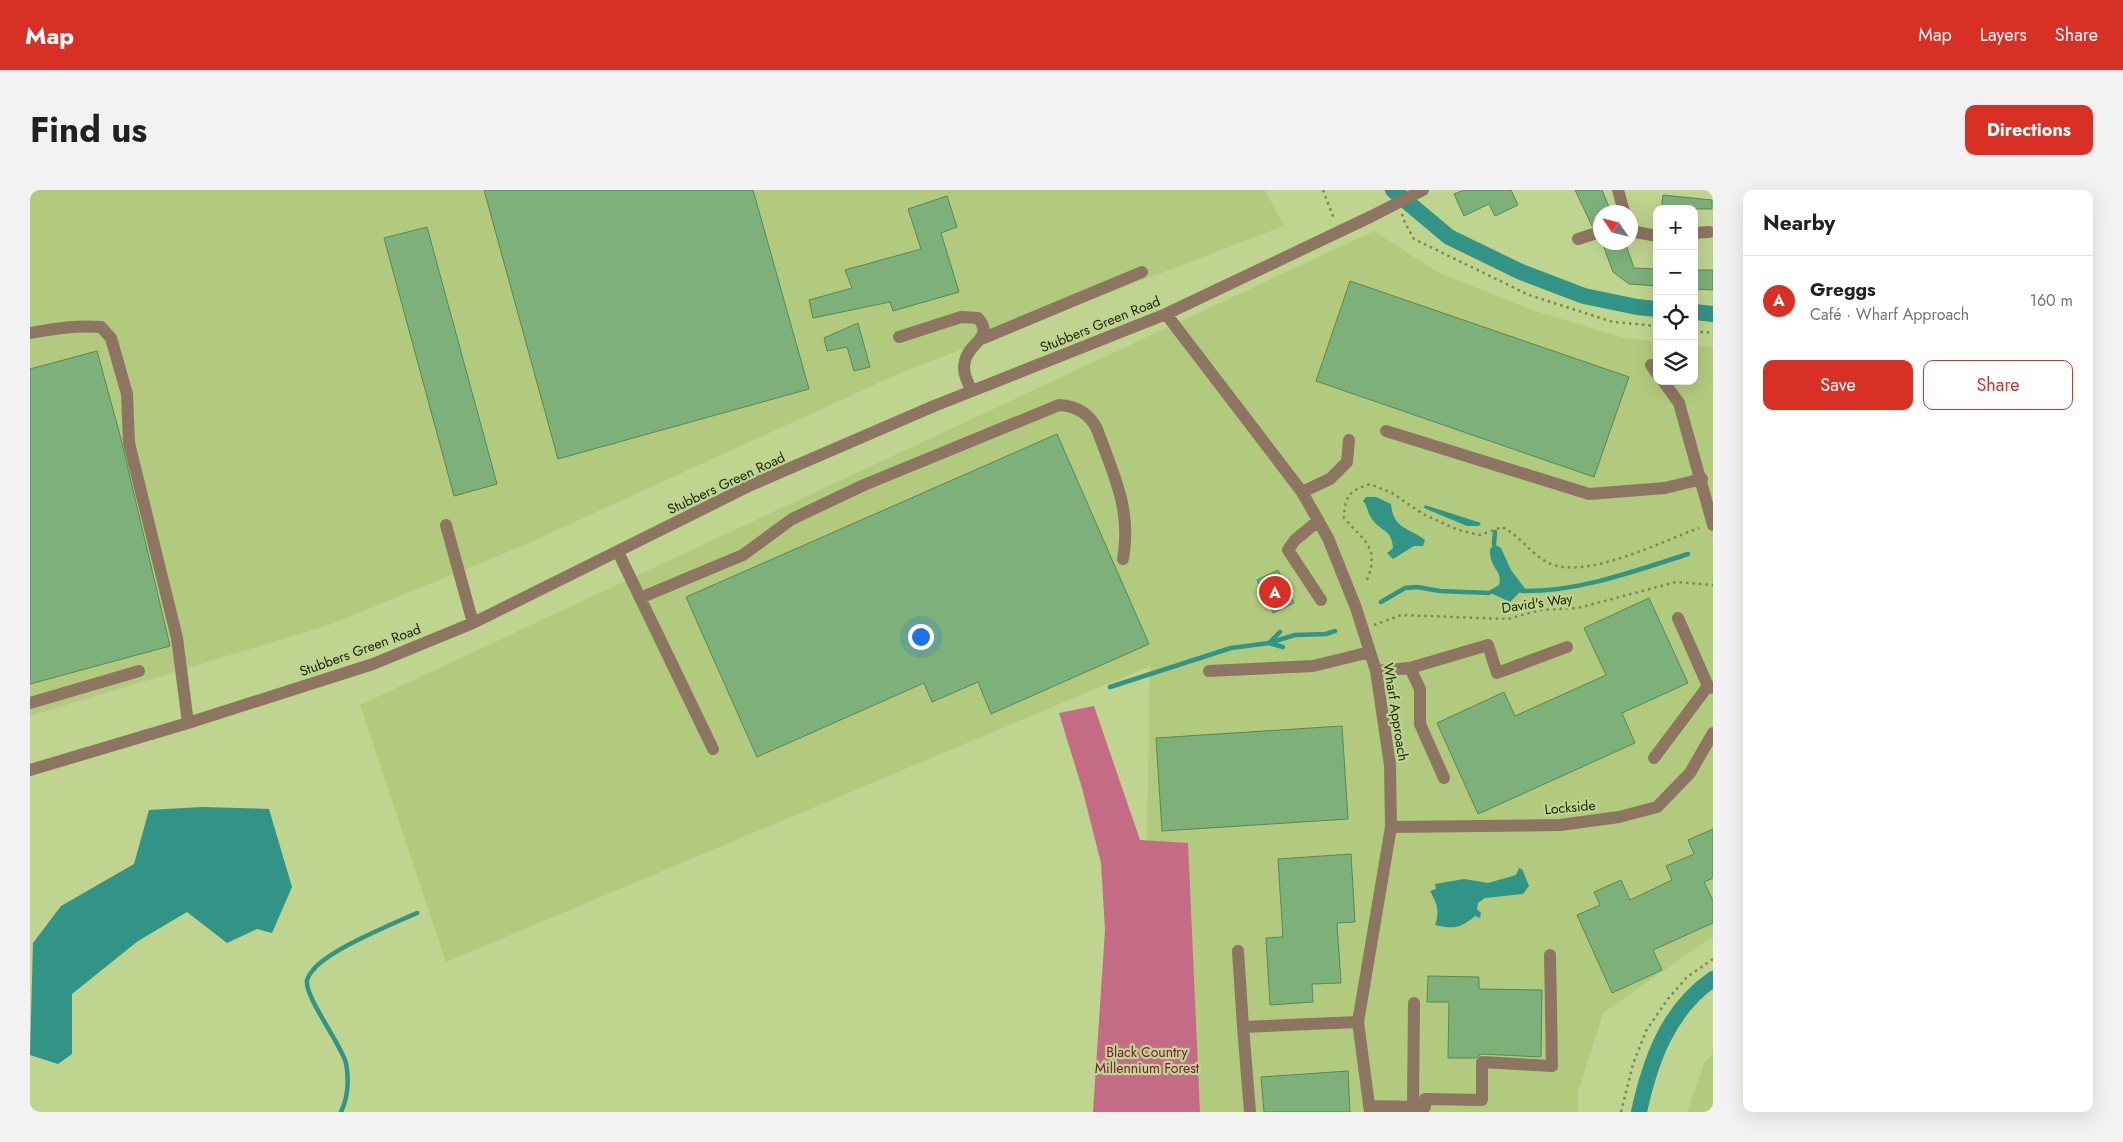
<!DOCTYPE html>
<html lang="en">
<head>
<meta charset="utf-8">
<style>
  body { margin:0; font-family:Jost,sans-serif; background:#f2f2f2; color:#202124 }
  .controls { position:absolute; right:15px; top:15px; display:grid; overflow:hidden; border-radius:10px; box-shadow:0 5px 20px #0002 }
  .controls button { width:45px; height:45px; display:grid; place-items:center; padding:0; border:0; border-bottom:1px solid #e0e0e0; background:#fff; color:#202124; font:25px sans-serif }
  .compass { position:absolute; left:1563px; top:15px; width:45px; height:45px; border-radius:50%; background:#fff; box-shadow:0 5px 20px #0002; rotate:305deg }
  .you { position:absolute; left:890px; top:446px; width:18px; height:18px; margin:-12px; border:4px solid #fff; border-radius:50%; background:#1a73e8; box-shadow:0 0 0 8px #1a73e833 }
  .badge { display:grid; place-items:center; width:32px; height:32px; border-radius:50%; background:#d93025; color:#fff; font-size:16px; font-weight:700 }
  .pin { position:absolute; translate:-50% -50%; border:2px solid #fff; box-shadow:0 1px 5px #0006 }
  .list { margin:0; padding:0; list-style:none }
  h2 { display:flex; justify-content:space-between; align-items:center; height:65px; margin:0; padding:0 20px; font-size:21px }
  h2 small { font-size:16px; font-weight:400; color:#757577 }
  .list li { display:grid; grid-template-columns:32px 1fr auto; gap:15px; align-items:center; box-sizing:border-box; height:90px; padding:0 20px; border-top:1px solid #e0e0e0 }
  .list b { display:block; font-size:19px; white-space:nowrap }
  .list p { margin:0; font-size:16px; white-space:nowrap; color:#757577 }
  .list em { font-size:16px; font-style:normal; color:#757577 }
  .actions { display:flex; gap:10px; padding:15px 20px }
  .actions a { flex:1; padding:11px 0; border:1px solid #d93025; border-radius:10px; text-align:center; font-size:18px; color:#d93025 }
  .actions .main { background:#d93025; color:#fff }
  .icon { flex:none; width:28px; height:28px; fill:none; stroke:currentColor; stroke-width:2; stroke-linecap:round; stroke-linejoin:round }
  .map { position:relative; flex:none; width:1683px; height:922px; overflow:hidden; border-radius:10px }
  header { display:flex; align-items:center; gap:30px; box-sizing:border-box; height:70px; padding:0 25px; background:#d93025; color:#fff }
  header strong { font-size:24px }
  nav { display:flex; gap:28px; margin-inline-start:auto; font-size:18px }
  .intro { display:flex; align-items:center; justify-content:space-between; box-sizing:border-box; height:120px; padding:0 30px }
  h1 { margin:0; font-size:35px }
  .button { padding:12px 22px; border-radius:10px; background:#d93025; color:#fff; font-size:18px; font-weight:700 }
  main { display:flex; gap:30px; padding:0 30px }
  aside { flex:1; background:#fff; border-radius:10px; box-shadow:0 5px 20px #0002 }
  .map>svg:first-child { display:block }
  .built { fill:#b2ca7d }
  .forest { fill:#c46c85 }
  .water { fill:#329486 }
  .lines { fill:none; stroke-linecap:round; stroke-linejoin:round }
  .stream { stroke:#329486; stroke-width:4.5 }
  .canal { stroke:#329486; stroke-width:16 }
  .building { fill:#7eb07a; stroke:#588854 }
  .path { stroke:#788856; stroke-width:2.5; stroke-dasharray:2.5 4; stroke-linecap:butt }
  .minor { stroke:#8d7661; stroke-width:12 }
  .minor-bridge { stroke:#8d7661; stroke-width:12 }
  .labels { text-anchor:middle; dominant-baseline:central; stroke-width:4.5; stroke-linejoin:round; paint-order:stroke }
  .street-label { font-size:14px; fill:#21290e; stroke:#bed48f }
  .park-label { font-size:14px; fill:#821641; stroke:#bed48f }
</style>
</head>
<body>
<header>
<strong>Map</strong>
<nav><a>Map</a><a>Layers</a><a>Share</a></nav>
</header>
<div class="intro"><h1>Find us</h1><a class="button">Directions</a></div>
<main>
<div class="map">
<svg width="1683" height="922" viewBox="0 0 1683 922">
  <rect width="100%" height="100%" fill="#bed48f"/>
  <path class="built" d="M0,0H1235L1254,36L870,183L492,356L299,435L0,526Z
    M1344,41L1409,83L1499,119L1590,147L1627,152V191H1664V156L1683,157V746L1573,823L1548,902V922H1112L1120,476L416,772L330,515Z
    M1683,864V922H1657L1674,873Z"/>
  <path class="forest" d="M1064,516L1110,650L1158,653L1170,922H1063L1075,740L1071,673L1052,598L1029,523Z"/>
  <path class="water" d="M1336,307H1346L1361,314C1363,339 1378,337 1395,350L1393,356H1384L1363,369L1357,363L1363,358C1362,339 1351,342 1342,329C1337,323 1338,316 1333,311Z
    M1395,315L1451,333L1449,336H1437L1394,318Z
    M1464,354L1471,358L1481,380L1497,401L1490,402L1480,412L1463,404L1455,403L1469,395C1472,383 1466,382 1462,372C1460,368 1460,363 1460,359Z
    M172,617L239,619L262,697L242,743L227,739L197,753L157,722L108,751L42,804V864L28,874L0,865L3,753L31,716L104,674L119,620Z
    M1489,678L1492,679L1499,696L1493,704L1455,708L1448,713L1447,719L1451,723L1450,728L1445,726C1430,739 1423,739 1405,735C1410,720 1407,714 1400,701L1406,699L1405,694L1434,689L1458,693L1486,685Z"/>
  <g class="lines">
    <path class="stream" d="M1464,354L1465,342
      M1492,401C1548,402 1605,381 1658,364
      M1351,412L1375,398L1387,397L1410,401L1459,403
      M1250,442L1239,453L1253,457
      M1080,497L1201,458L1239,453L1265,445L1296,444L1305,441
      M311,922C318,907 319,889 316,873C311,854 274,806 277,790C278,787 281,782 283,780C299,760 362,734 387,723"/>
    <path class="canal" d="M1363,0L1419,47L1491,82L1554,106L1607,117L1627,119
      M1664,122L1683,124
      M1609,922C1620,871 1638,820 1683,789"/>
  </g>
  <path class="building" d="M454,0H723L779,199L528,269Z
    M1434,0H1481L1488,15L1465,26L1459,14L1434,26L1424,4Z
    M1545,0H1572L1581,22H1570V34L1562,36Z
    M1633,5L1682,10V19H1631Z
    M917,6L927,37L911,43L929,102L863,121L860,112L783,128L779,110L822,98L815,80L891,59L878,19Z
    M397,37L467,294L424,306L354,48Z
    M1572,52H1595L1604,78L1627,79V96L1599,94L1583,82Z
    M1664,80H1683V100L1664,99Z
    M1320,91L1599,187L1564,287L1286,191Z
    M828,133L840,177L824,181L817,157L797,161L794,148Z
    M67,161L91,249L140,456L0,494V179Z
    M1027,244L1119,454L961,524L948,492L902,512L894,493L727,567L656,407Z
    M1248,380L1264,413L1243,423L1227,390Z
    M1619,408L1658,493L1592,523L1605,553L1448,624L1407,533L1474,502L1485,526L1576,485L1554,438Z
    M1312,536L1318,629L1132,641L1126,548Z
    M1683,639V688L1674,692L1683,711V733L1623,760L1632,780L1582,803L1547,725L1570,715L1564,702L1591,690L1600,710L1642,690L1636,676L1664,664L1658,650Z
    M1321,664L1325,732L1307,733L1311,793L1282,794L1283,812L1240,815L1236,748L1253,747L1248,669Z
    M1398,786L1449,787V799L1512,800L1511,867L1452,864L1445,868H1418L1419,812H1397Z
    M1318,881L1320,922H1234L1231,887Z"/>
  <g class="lines">
    <path class="path" d="M1293,0L1304,29
      M1372,24L1375,33L1384,49L1499,105L1583,132L1627,136
      M1664,141L1683,143
      M1337,390C1350,357 1334,351 1314,328C1315,305 1319,301 1340,294L1362,303L1393,324L1428,340L1450,345L1472,337C1491,346 1502,366 1521,374C1558,389 1633,351 1669,338
      M1344,435L1371,425L1478,429L1510,420L1548,418L1646,392L1683,395
      M1591,922L1603,874L1616,841L1637,810L1657,787L1683,769"/>
    <path class="minor" d="M1588,0L1594,22
      M1600,37L1606,42L1627,46
      M1664,43L1679,42
      M1548,49L1570,42
      M1136,124L1272,302L1298,348L1326,418L1346,481L1360,575L1361,637L1328,832L1340,922
      M0,143C24,139 46,135 71,137L81,148L97,204L99,253L147,448L158,533
      M869,147L931,127L948,128C965,148 938,153 935,171C932,182 937,191 942,201
      M949,150L1112,82
      M1621,175L1627,184
      M1633,191L1649,213L1683,335
      M1356,241L1559,304L1635,298L1672,289
      M1272,302L1300,289L1317,272L1319,250
      M1288,331L1265,350L1258,360L1291,410
      M416,335L443,433
      M588,362L683,559
      M610,408L713,365L762,329L834,295L1029,215C1046,216 1059,223 1067,239C1083,284 1102,319 1093,369
      M1648,428L1678,496L1683,498
      M1380,478L1390,499V534L1414,588
      M1179,481L1283,476L1340,462
      M1346,481L1380,478L1458,455L1467,483L1537,457
      M0,513L109,481
      M1624,568L1678,496
      M0,580L158,533L343,474L443,433L721,295L904,216L1136,124L1340,27
      M1361,637L1530,635L1589,627L1627,617L1660,583L1683,543
      M1208,761L1213,837
      M1339,916L1391,917
      M1383,916L1384,813
      M1395,917V909L1452,910V872L1522,876L1520,765
      M1220,922L1213,837L1328,832"/>
    <path class="minor-bridge" d="M1340,27L1393,0"/>
  </g>
  <g class="labels">
    <g class="street-label">
      <text transform="translate(1070 134) rotate(-22)">Stubbers Green Road</text>
      <text transform="translate(696 293) rotate(-25)">Stubbers Green Road</text>
      <text transform="translate(1507 413) rotate(-8)">David's Way</text>
      <text transform="translate(330 460) rotate(-20)">Stubbers Green Road</text>
      <text transform="translate(1366 522) rotate(81)">Wharf Approach</text>
      <text transform="translate(1540 617) rotate(-5)">Lockside</text>
    </g>
    <g class="park-label">
      <text x="1117" y="862">Black Country<tspan x="1117" dy="16">Millennium Forest</tspan></text>
    </g>
  </g>
</svg>
<div class="controls">
<button>+</button>
<button>−</button>
<button><svg class="icon" aria-label="locate" viewBox="0 0 24 24"><circle cx="12" cy="12" r="6"/><path d="M12 2v4M12 18v4M2 12h4M18 12h4"/></svg></button>
<button><svg class="icon" aria-label="layers" viewBox="0 0 24 24"><path d="M12 4l9 5-9 5-9-5zM3 14l9 5 9-5"/></svg></button>
</div>
<svg class="compass" viewBox="-18 -18 36 36"><path d="M0-13l5 13h-10z" fill="#e53935"/><path d="M0 13l5-13h-10z" fill="#757577"/></svg>
<div class="you"></div>
<div class="pin badge" style="left:1245px;top:402px">A</div>
</div>
<aside>
<h2>Nearby<small></small></h2>
<ul class="list">
<li><span class="badge">A</span><div><b>Greggs</b><p>Café · Wharf Approach</p></div><em>160 m</em></li>
</ul>
<div class="actions"><a class="main">Save</a><a>Share</a></div>
</aside>
</main>
</body>
</html>
